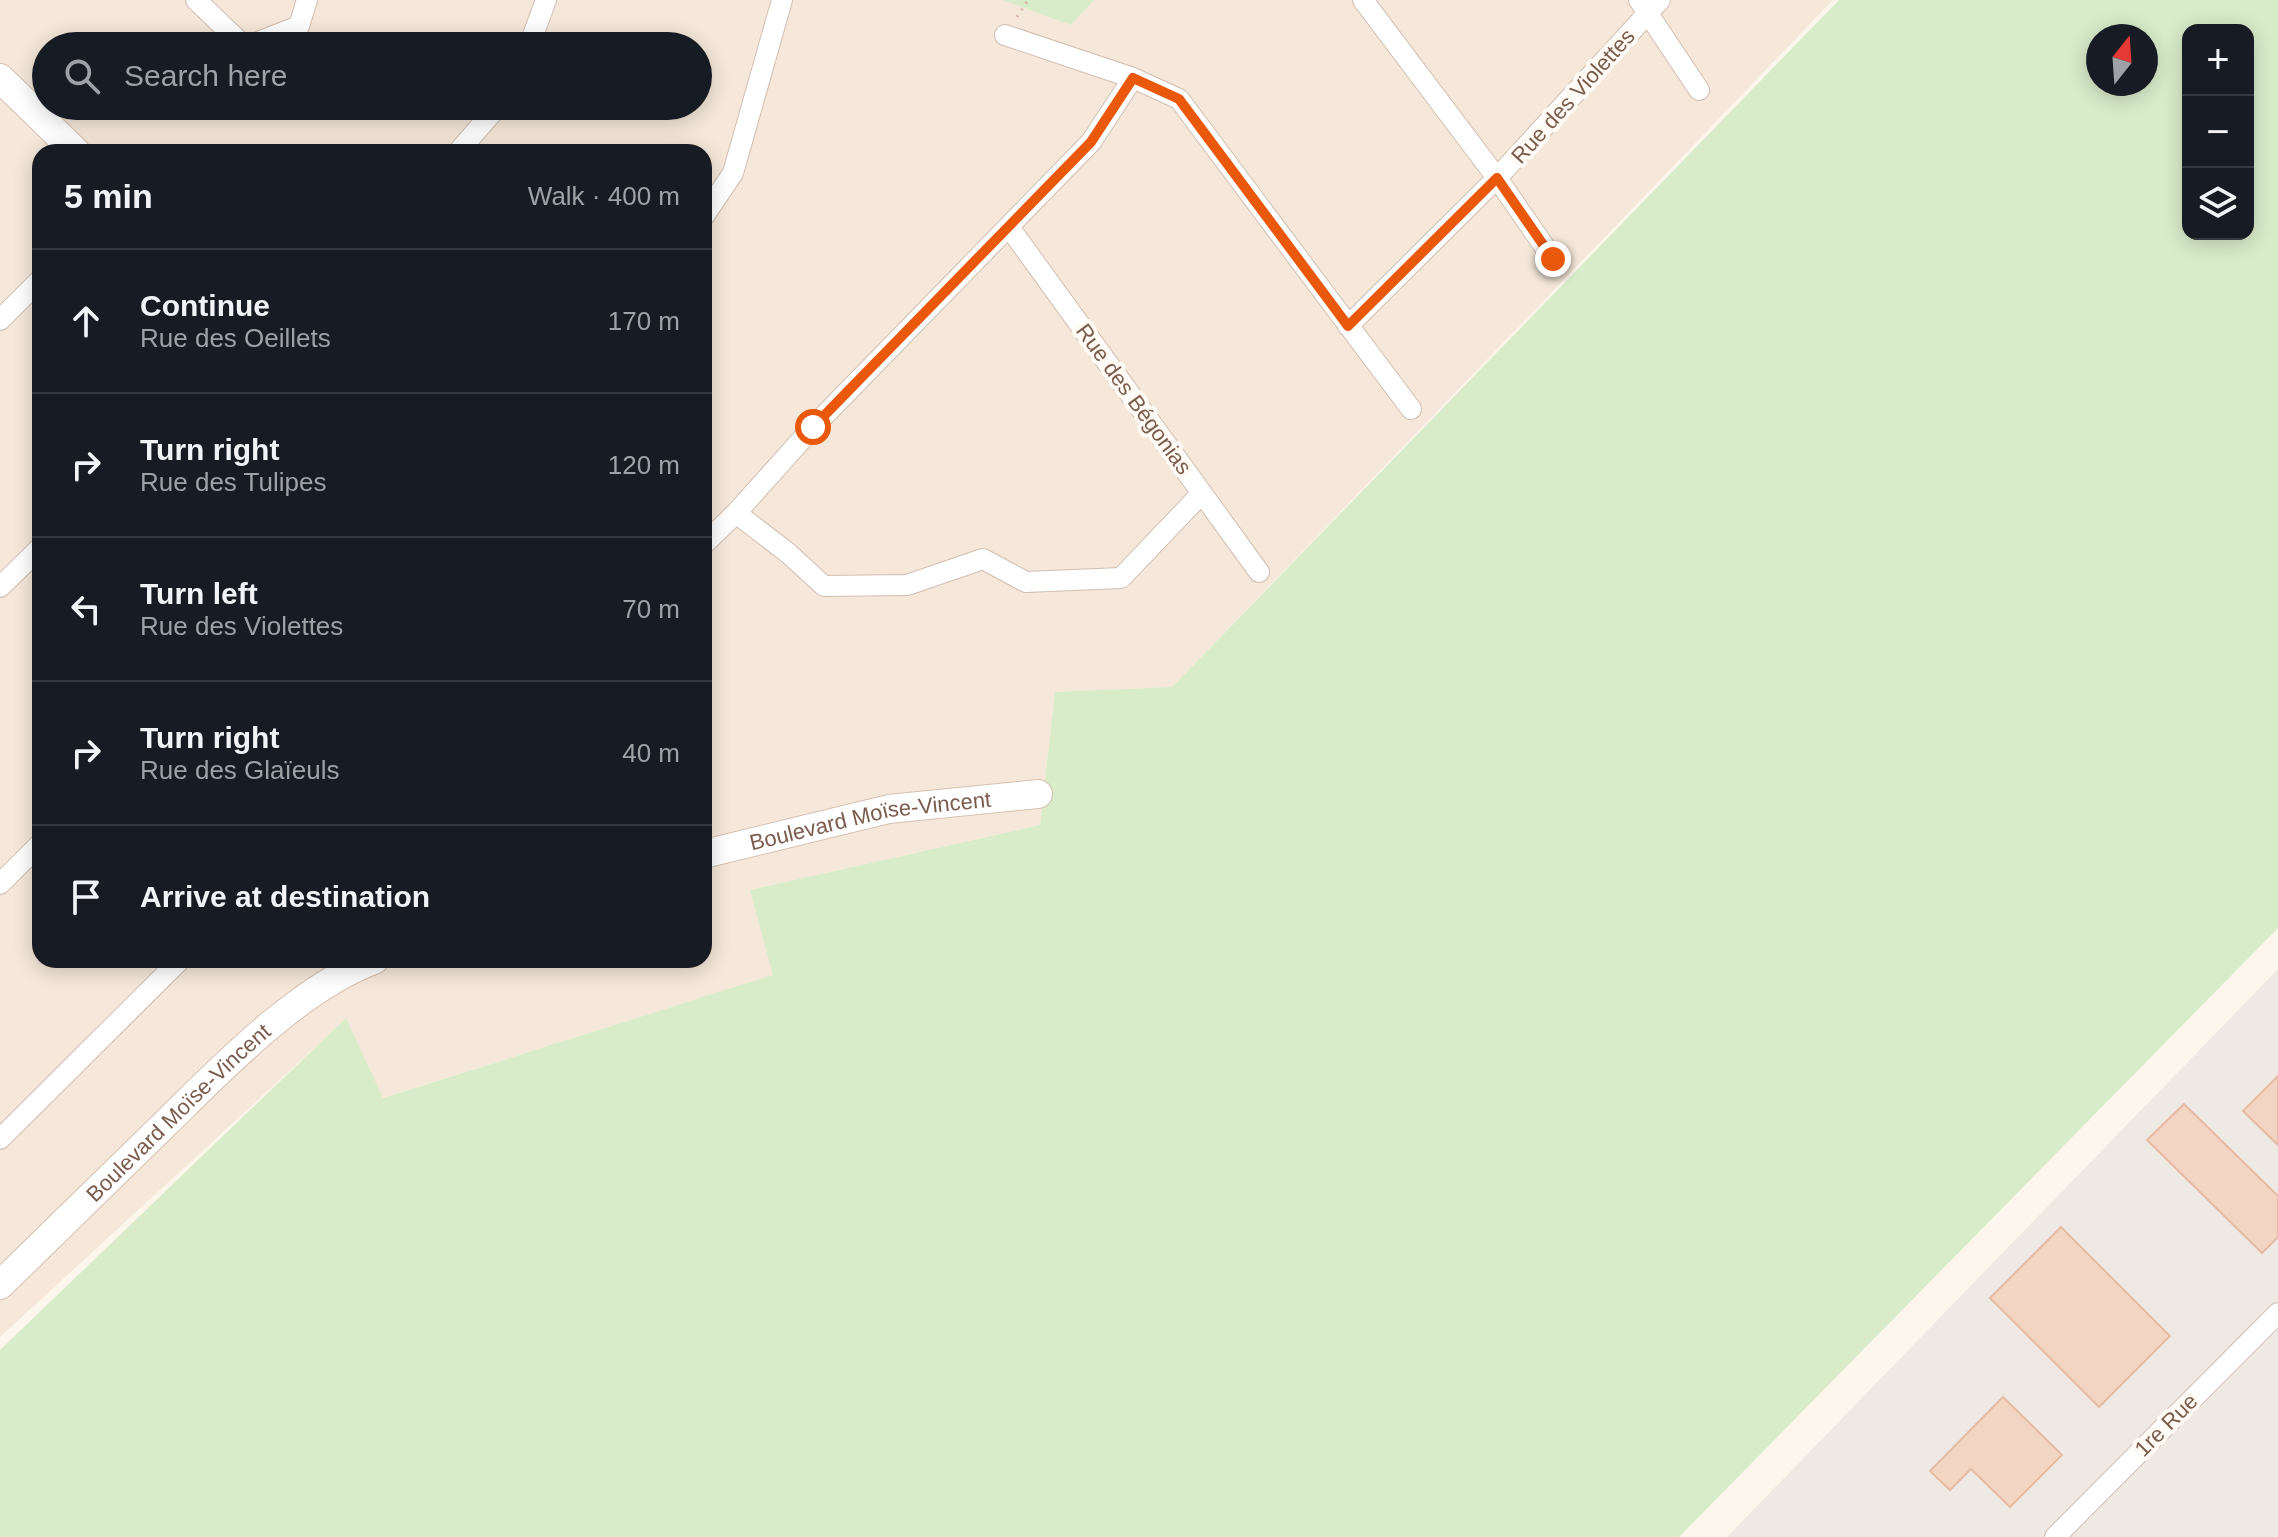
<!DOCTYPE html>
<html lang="en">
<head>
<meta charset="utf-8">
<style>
  body { margin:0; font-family:Helvetica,sans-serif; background:#242831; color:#f1f3f6 }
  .controls { position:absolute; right:24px; top:24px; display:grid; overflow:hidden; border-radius:16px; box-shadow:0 4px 20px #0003 }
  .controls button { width:72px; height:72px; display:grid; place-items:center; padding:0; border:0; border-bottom:2px solid #363941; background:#171b24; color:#f1f3f6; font:40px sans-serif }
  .compass { position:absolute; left:2086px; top:24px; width:72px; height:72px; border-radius:50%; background:#171b24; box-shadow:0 4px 20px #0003; rotate:17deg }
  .stop { position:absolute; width:24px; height:24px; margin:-18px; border:6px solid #ea580c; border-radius:50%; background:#fff }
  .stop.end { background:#ea580c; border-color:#fff; box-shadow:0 2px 8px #0008 }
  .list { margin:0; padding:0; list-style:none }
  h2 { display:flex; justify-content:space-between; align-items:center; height:104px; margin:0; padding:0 32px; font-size:34px }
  h2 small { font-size:26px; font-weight:400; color:#9ea1a6 }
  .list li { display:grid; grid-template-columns:52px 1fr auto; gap:24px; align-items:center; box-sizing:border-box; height:144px; padding:0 32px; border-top:2px solid #363941 }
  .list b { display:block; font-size:30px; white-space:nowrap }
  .list p { margin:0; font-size:26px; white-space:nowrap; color:#9ea1a6 }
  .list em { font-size:26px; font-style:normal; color:#9ea1a6 }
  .icon { flex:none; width:44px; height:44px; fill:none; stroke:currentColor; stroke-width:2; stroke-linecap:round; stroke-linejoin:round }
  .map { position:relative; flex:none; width:2278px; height:1537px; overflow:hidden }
  .search { position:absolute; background:#171b24; box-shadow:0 4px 20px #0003; left:32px; top:32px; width:680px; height:88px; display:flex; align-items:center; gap:20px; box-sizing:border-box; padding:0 28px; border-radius:44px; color:#9ea1a6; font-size:30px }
  .panel { position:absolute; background:#171b24; box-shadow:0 4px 20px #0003; left:32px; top:144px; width:680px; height:824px; border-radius:24px }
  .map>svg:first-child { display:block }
  .residential { fill:#f5e8da; fill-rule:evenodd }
  .industrial { fill:#efe9e4 }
  .green { fill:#d8ecc9; fill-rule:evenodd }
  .building { fill:#f3d5c3; stroke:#e6bba3; stroke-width:2 }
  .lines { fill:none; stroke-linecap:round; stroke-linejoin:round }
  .street-casing { stroke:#d1beb0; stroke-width:22 }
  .secondary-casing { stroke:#d6c0b0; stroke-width:30 }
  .path { stroke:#d9b8a5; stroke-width:3; stroke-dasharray:2 6; stroke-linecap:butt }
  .street { stroke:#fff; stroke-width:20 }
  .secondary { stroke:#fff; stroke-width:28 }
  .route { stroke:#ea580c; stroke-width:10 }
  .labels { text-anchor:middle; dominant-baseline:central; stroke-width:8; stroke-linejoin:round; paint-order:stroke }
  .street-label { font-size:22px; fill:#7a5c4d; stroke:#fffaf3 }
</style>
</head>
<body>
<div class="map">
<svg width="2278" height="1537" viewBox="0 0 2278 1537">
  <rect width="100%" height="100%" fill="#fdf6ec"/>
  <path class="residential" d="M0,0H1833L1172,687L1055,692L1040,825L751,890L774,975L382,1098L346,1019L0,1337ZM46,46H698V106H46ZM40,152H704V960H40Z"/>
  <path class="industrial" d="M2278,969V1537H1727L1952,1305Z"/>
  <path class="green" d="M1003,0H1094L1071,25Z
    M1839,0H2278V928L1679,1537H0V1350L346,1018L383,1098L773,975L750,890L1040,825L1055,692L1172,687ZM2188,30H2248V234H2188ZM2098,36H2146V84H2098Z"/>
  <path class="building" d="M2278,1076V1145L2243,1111Z
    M2184,1104L2278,1196V1237L2262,1253L2147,1140Z
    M2061,1227L2170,1336L2099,1407L1990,1298Z
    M2003,1397L2062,1455L2010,1507L1971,1469L1950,1490L1930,1471Z"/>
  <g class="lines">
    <g class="street-casing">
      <path id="street" d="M196,0L244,46
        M1363,0L1497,178L1553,259
        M1639,0L1699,90
        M1005,35L1133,78L1179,99L1411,409
        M248,46L299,26L307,0
        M529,46L546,0
        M458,152L498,106
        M704,216L733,173L782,0
        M1009,227L1259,572
        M0,320L40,280
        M1348,326L1497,178L1660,0
        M736,513L788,553L824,586L907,585L983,559L1026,582L1121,578L1202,493
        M704,544L736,513L813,427L1091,142L1133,78
        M0,587L40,548
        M0,884L40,844
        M0,1139L180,960
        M2055,1537L2278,1313"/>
    </g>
    <g class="secondary-casing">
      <g id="secondary">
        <path d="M0,78L76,152"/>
        <path id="s1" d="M704,854L889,809L1038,794"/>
        <path id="s2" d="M0,1285C56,1231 111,1176 167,1122C223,1067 299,988 374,960"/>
      </g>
    </g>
    <path class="path" d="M1017,17L1028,0"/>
    <use href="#street" class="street"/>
    <use href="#secondary" class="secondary"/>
  </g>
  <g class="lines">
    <path class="route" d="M813,427L1091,142L1133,78L1179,99L1348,326L1497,178L1553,259"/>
  </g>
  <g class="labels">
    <g class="street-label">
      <text transform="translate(1573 96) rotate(-48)">Rue des Violettes</text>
      <text transform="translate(1134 399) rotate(54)">Rue des Bégonias</text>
      <text stroke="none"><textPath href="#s1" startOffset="170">Boulevard Moïse-Vincent</textPath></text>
      <text stroke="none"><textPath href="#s2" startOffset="248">Boulevard Moïse-Vincent</textPath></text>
      <text transform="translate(2166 1425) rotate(-45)">1re Rue</text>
    </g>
  </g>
</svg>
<div class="controls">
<button>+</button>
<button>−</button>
<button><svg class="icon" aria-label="layers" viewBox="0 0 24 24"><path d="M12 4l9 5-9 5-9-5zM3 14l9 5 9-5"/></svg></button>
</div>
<svg class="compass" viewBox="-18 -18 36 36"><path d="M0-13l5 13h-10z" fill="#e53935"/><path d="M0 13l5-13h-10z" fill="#9ea1a6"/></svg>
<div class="stop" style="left:813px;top:427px"></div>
<div class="stop end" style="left:1553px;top:259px"></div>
<div class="search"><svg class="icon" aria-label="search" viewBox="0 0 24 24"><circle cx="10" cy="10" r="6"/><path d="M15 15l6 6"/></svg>Search here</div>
<section class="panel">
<h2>5 min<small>Walk · 400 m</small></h2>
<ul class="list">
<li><svg class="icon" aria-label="ahead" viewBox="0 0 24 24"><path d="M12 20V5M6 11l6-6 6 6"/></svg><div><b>Continue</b><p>Rue des Oeillets</p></div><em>170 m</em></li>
<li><svg class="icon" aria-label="right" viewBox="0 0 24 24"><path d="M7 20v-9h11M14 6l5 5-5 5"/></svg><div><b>Turn right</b><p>Rue des Tulipes</p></div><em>120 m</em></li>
<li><svg class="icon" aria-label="left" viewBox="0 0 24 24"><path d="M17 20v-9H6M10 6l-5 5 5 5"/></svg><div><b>Turn left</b><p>Rue des Violettes</p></div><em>70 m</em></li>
<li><svg class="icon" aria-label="right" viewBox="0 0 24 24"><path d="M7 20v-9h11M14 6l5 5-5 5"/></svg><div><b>Turn right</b><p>Rue des Glaïeuls</p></div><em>40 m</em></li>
<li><svg class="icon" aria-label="arrive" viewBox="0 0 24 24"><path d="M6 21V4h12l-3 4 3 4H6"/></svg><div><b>Arrive at destination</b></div></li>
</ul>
</section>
</div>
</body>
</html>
